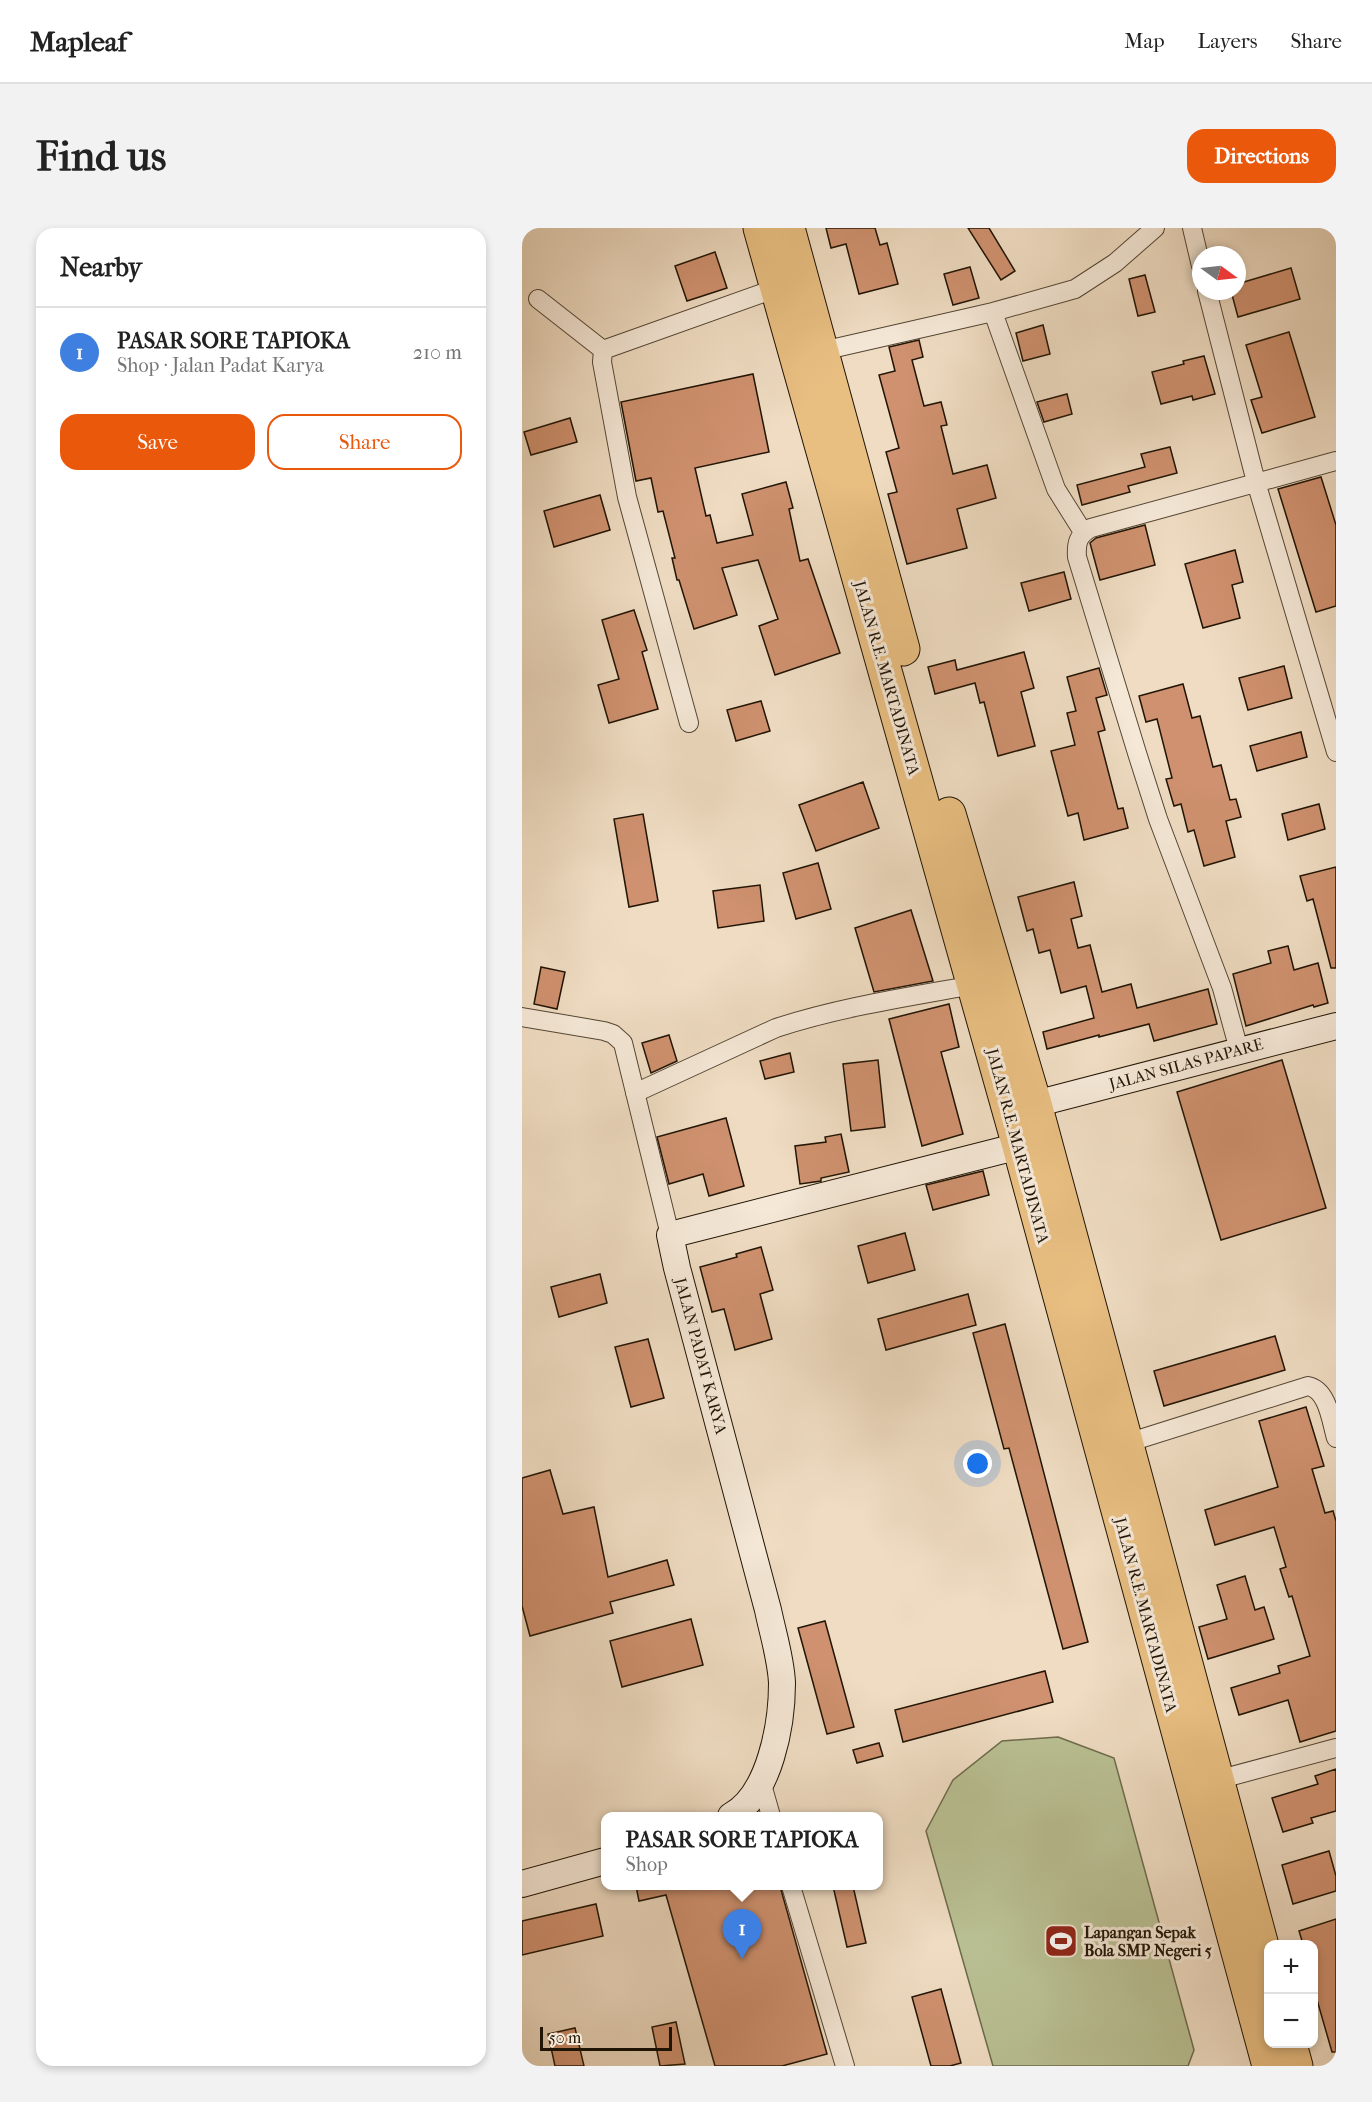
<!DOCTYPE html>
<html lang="en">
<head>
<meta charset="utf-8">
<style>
  body { margin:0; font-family:"IM FELL French Canon",serif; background:#f2f2f2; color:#222 }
  .controls { position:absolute; right:18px; bottom:18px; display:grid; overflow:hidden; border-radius:12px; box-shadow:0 3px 9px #0003 }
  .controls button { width:54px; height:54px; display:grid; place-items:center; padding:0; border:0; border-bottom:2px solid #e0e0e0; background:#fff; color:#222; font:30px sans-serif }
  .compass { position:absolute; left:670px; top:18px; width:54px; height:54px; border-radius:50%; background:#fff; box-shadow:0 3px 9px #0003; rotate:105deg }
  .scale { position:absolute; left:18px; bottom:15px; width:132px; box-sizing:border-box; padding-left:6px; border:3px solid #201405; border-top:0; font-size:16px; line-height:21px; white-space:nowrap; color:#201405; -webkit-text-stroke:4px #f5e8d7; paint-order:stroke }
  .you { position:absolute; left:456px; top:1236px; width:21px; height:21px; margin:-15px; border:4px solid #fff; border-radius:50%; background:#1a73e8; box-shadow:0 0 0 9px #1a73e833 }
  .badge { display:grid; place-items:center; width:39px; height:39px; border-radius:50%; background:#ea580c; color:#fff; font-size:20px; font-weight:700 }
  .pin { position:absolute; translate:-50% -50px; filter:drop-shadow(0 2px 3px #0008) }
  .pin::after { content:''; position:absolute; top:32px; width:21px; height:18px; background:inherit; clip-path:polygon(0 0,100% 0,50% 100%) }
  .popup { position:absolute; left:79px; top:1584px; width:282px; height:78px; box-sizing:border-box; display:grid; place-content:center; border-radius:12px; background:#fff; filter:drop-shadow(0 2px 4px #0005); font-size:20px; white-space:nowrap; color:#767676 }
  .popup b { font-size:22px; color:#222 }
  .popup::after { content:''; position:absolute; left:50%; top:100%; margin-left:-12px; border:12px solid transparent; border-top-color:#fff }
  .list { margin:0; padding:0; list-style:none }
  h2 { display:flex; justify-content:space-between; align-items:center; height:78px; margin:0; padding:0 24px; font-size:26px }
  h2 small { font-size:20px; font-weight:400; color:#767676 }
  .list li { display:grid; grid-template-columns:39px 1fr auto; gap:18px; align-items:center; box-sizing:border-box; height:90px; padding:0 24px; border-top:2px solid #e0e0e0 }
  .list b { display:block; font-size:22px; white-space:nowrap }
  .list p { margin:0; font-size:20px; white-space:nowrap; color:#767676 }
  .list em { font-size:20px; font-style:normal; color:#767676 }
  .actions { display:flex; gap:12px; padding:18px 24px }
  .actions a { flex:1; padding:14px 0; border:2px solid #ea580c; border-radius:18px; text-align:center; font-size:21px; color:#ea580c }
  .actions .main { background:#ea580c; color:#fff }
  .map { position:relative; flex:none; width:814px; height:1838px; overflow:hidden; border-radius:18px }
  header { display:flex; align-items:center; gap:36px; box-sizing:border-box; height:84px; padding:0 30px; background:#fff; border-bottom:2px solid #e0e0e0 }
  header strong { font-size:28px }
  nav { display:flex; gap:33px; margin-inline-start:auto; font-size:21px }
  .intro { display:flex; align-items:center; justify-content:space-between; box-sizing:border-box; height:144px; padding:0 36px }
  h1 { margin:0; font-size:42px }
  .button { padding:15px 27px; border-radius:18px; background:#ea580c; color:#fff; font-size:21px; font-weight:700 }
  main { display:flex; gap:36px; padding:0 36px }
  aside { flex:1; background:#fff; border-radius:18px; box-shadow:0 3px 9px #0003 }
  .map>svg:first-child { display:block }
  .green { fill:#b9c093; stroke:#6c6a4c; stroke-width:1.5 }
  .building { fill:#cf916f; stroke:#201405; stroke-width:1.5 }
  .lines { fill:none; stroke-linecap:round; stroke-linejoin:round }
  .street-casing { stroke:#544634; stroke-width:20 }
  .secondary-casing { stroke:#201405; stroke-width:28 }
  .highway-casing { stroke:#201405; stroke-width:35 }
  .street { stroke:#f5e8d7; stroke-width:18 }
  .secondary { stroke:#f5e8d7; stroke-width:26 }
  .highway { stroke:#e8be81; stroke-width:33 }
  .labels { text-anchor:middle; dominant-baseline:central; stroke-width:6; stroke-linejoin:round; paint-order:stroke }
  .street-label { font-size:16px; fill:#201405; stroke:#f5e8d7 }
  .poi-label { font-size:16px; font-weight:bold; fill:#201405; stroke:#f5e8d7; text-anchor:start }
</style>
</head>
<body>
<header>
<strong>Mapleaf</strong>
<nav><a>Map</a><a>Layers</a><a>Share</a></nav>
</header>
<div class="intro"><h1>Find us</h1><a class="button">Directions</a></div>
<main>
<aside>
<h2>Nearby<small></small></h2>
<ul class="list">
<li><span class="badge" style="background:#3f7fe0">1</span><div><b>PASAR SORE TAPIOKA</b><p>Shop · Jalan Padat Karya</p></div><em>210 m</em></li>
</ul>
<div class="actions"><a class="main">Save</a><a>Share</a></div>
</aside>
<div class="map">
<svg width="814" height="1838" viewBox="0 0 814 1838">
  <rect width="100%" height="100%" fill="#efdcc2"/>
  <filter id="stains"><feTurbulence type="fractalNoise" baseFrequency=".00333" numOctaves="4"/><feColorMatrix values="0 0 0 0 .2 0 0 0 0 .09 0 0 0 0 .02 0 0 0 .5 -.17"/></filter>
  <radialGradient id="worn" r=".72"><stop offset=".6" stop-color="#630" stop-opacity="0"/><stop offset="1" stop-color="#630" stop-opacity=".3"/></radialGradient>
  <path class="green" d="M536,1509L592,1530L672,1822L666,1838H471L404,1603L431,1552L480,1513Z"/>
  <path class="building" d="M304,0H353L358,17L365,15L376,56L337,66L324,16L309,20Z
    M446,0H467L493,43L479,52Z
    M193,24L205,60L165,73L153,38Z
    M448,39L457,70L431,77L422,46Z
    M769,40L778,71L716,89L709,63H715V56Z
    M623,47L633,84L616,88L607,51Z
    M521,97L528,126L501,133L494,105Z
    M767,104L793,189L740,205L729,172L740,169L724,117Z
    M397,112L401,129L390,132L402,178L419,174L425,197L419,198L431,246L465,237L474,270L435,281L445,320L385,336L366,266L375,264L364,224L377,220L357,147L373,143L367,119Z
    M682,128L693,166L671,172L670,168L639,176L630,144L662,136L661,133Z
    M231,146L247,224L173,240L184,288L188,287L195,315L231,307L220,266L264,254L271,280L267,281L278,333L286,331L318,425L253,447L237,398L256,391L236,332L200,340L215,387L172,401L157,352H155L150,330H153L141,283L136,284L129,250L114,253L99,174Z
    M545,166L550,186L522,194L515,174Z
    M48,190L55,214L9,227L2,204Z
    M648,219L655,245L606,258L608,264L560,277L555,257L623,239L619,226Z
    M799,249L814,297V378L794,384L756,261Z
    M78,267L88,302L32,319L22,283Z
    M623,297L633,337L578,352L568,315L574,310Z
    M713,322L721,354L710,357L718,390L681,400L663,336Z
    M542,344L549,371L507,383L499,355Z
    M112,382L125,422L120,424L136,481L87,495L76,457L97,451L80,392Z
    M502,424L512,460L499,464L513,518L476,528L462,474L458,475L453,455L413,466L406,439L433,432L435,442Z
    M762,438L770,470L726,482L717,450Z
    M577,440L585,467L574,470L583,502L576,504L596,581L601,580L606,600L562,612L556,585L546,588L529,523L553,517L545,485L554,483L545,449Z
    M661,456L670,490L678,488L691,539L699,537L708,572L714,571L719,589L704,593L713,629L682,638L672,602L666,604L659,576L652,578L644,551L650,550L635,491L624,494L617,468Z
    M239,473L248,503L214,513L205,482Z
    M779,504L785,529L735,543L728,518Z
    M341,554L357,600L294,623L277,577Z
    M797,576L803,601L766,612L760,586Z
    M121,586L136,673L107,679L92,591Z
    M296,635L309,681L274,691L261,645Z
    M814,639V740H809L791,671L785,673L778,648Z
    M552,654L560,688L549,691L556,720L568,717L580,764L609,756L615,780L686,761L695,796L632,813L627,796L577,809V807L525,821L521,804L572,790L564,758L539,765L528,722L517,725L511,701L505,703L496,669Z
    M238,657L242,693L196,700L191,663Z
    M389,682L411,753L352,764L333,700Z
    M766,718L772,742L796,735L806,775L792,779L791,777L724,798L711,746L749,735L746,723Z
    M19,739L43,744L35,781L12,776Z
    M427,776L437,819L419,824L441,906L400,918L367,791Z
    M147,807L155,833L129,845L120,815Z
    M268,825L272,844L243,851L238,833Z
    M356,832L363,899L329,903L321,836Z
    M760,832L804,980L699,1012L655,864Z
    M204,890L222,958L187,968L181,946L147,956L135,909Z
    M319,906L327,944L299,950V953L278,956L273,918L304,914L303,909Z
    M461,943L467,967L411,982L404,957Z
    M383,1005L393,1042L346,1055L336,1018Z
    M239,1019L251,1062L238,1066L250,1111L213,1122L202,1081L190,1084L178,1039L215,1029L214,1026Z
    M78,1046L85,1075L37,1089L29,1059Z
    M446,1066L454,1097L364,1122L356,1091Z
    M483,1096L566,1414L541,1421L487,1220L482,1221L451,1105Z
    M753,1108L763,1142L642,1178L632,1143Z
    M126,1111L142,1170L109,1179L93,1119Z
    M784,1179L802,1238L790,1241L803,1285L811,1283L814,1293V1503L778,1514L766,1472L717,1487L709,1460L758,1445L756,1438L788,1428L770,1368L767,1369L758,1341L764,1339L752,1299L693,1317L683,1282L756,1259L737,1193Z
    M28,1242L41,1286L72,1279L86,1349L145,1332L152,1357L88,1374L91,1385L8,1408L0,1378V1250Z
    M723,1348L733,1382L742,1379L752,1411L686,1431L677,1399L705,1391L695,1357Z
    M169,1391L181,1437L100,1459L88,1413Z
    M303,1393L332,1499L305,1506L276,1400Z
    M523,1443L531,1474L381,1514L373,1482Z
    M357,1515L361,1528L335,1535L331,1522Z
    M814,1541V1583L789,1590L791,1595L761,1604L750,1570L796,1556L793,1548Z
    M807,1623L814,1648V1663L771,1676L760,1637Z
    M114,1658H258L305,1826L260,1838H193L144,1667L117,1673Z
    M311,1658H331L344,1715L325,1719Z
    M74,1676L81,1708L0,1727V1693Z
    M814,1691V1824H810L793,1765L795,1764L792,1750V1716H781L777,1703Z
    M419,1761L439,1835L428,1838H409L390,1769Z
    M154,1794L163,1836L138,1838L130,1799Z
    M53,1800L62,1838H33L26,1806Z"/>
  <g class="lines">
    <g class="street-casing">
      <path id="street" d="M670,0L679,38
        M685,63L734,254L814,524
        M16,71L81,122
        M471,84L534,261L561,304
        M81,122L80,134L105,269L167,495
        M81,122L255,60
        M300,123L471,84L553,61L593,35L633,0
        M0,789L82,803L91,806L101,815L148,1007
        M717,822L700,760L636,591L615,525L555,329C554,315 556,307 569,300L814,233
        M113,865L254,800C318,779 386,769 452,757
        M605,1215L786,1158C806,1162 809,1193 814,1210
        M695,1552L814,1520
        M239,1553L249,1588
        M269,1658L323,1838"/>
    </g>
    <g class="secondary-casing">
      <path id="secondary" d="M513,876L814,798
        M209,1588C248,1567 260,1496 260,1455C259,1431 251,1406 246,1382L155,1040L148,1007L497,918
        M0,1656L83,1633"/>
    </g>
    <g class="highway-casing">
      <path id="highway" d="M238,0L497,918L747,1838
        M266,0L381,421
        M427,586L513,876L746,1740
        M768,1816L774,1838"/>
    </g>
    <use href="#street" class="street"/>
    <use href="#secondary" class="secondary"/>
    <use href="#highway" class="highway"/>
  </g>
  <defs>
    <g id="stadium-square" transform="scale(1.725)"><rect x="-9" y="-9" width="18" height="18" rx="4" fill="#8f2418" stroke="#f5e8d7"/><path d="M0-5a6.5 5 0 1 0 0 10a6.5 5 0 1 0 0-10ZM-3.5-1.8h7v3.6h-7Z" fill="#fff"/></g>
  </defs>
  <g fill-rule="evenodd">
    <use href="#stadium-square" x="539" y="1713"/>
  </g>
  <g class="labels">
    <g class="street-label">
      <text transform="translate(365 450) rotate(74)">JALAN R.E. MARTADINATA</text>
      <text transform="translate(664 836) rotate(-15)">JALAN SILAS PAPARE</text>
      <text transform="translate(496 918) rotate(75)">JALAN R.E. MARTADINATA</text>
      <text transform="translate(179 1128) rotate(75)">JALAN PADAT KARYA</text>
      <text transform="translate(624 1387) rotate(75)">JALAN R.E. MARTADINATA</text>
    </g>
    <g class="poi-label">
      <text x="562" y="1704">Lapangan Sepak<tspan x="562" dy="18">Bola SMP Negeri 5</tspan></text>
    </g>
  </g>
  <rect width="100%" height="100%" filter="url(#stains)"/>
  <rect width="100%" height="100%" fill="url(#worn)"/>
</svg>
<div class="controls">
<button>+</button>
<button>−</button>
</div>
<svg class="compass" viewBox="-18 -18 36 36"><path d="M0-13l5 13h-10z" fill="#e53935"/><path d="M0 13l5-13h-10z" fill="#767676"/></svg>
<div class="scale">50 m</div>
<div class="you"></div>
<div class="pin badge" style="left:220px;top:1731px;background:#3f7fe0">1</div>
<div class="popup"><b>PASAR SORE TAPIOKA</b>Shop</div>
</div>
</main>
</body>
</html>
